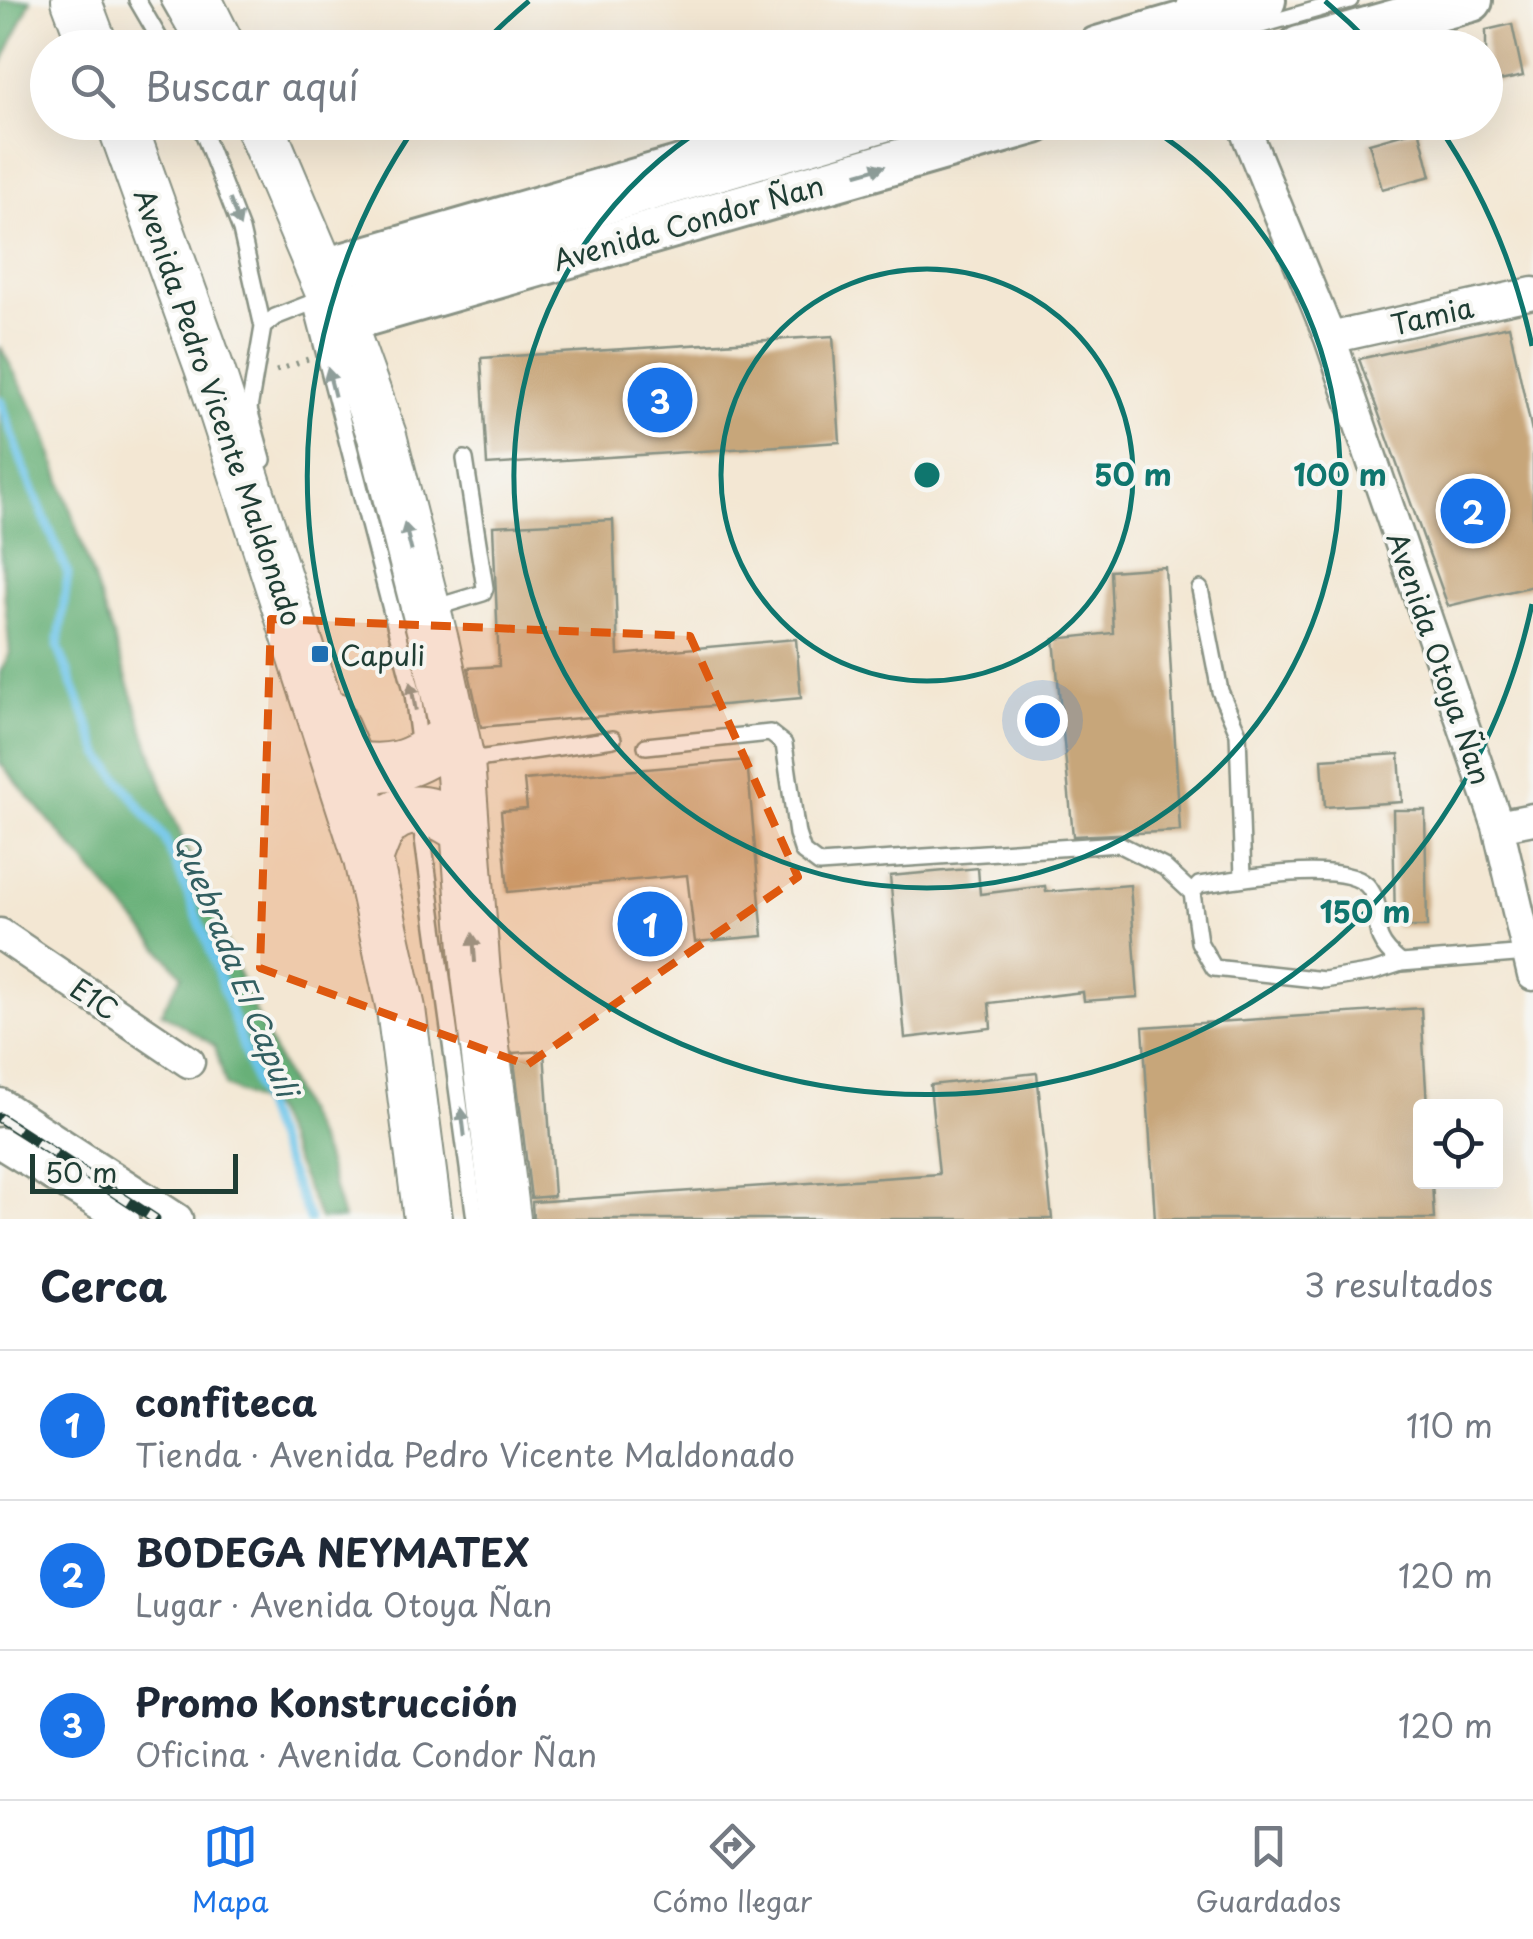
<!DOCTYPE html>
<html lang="es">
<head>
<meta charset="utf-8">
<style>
  body { margin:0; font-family:"Playpen Sans",sans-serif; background:#f6f6f7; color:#1f2937 }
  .controls { position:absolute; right:30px; bottom:30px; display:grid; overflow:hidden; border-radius:10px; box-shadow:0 10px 40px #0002 }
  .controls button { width:90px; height:90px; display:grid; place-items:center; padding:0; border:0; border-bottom:2px solid #e0e1e3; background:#fff; color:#1f2937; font:50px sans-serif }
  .scale { position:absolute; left:30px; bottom:25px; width:208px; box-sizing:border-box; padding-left:10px; border:5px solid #1f3d34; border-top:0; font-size:28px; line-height:35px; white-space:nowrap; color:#1f3d34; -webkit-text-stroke:8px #f6f6f2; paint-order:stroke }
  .you { position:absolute; left:1042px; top:720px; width:35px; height:35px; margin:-25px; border:8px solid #fff; border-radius:50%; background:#1a73e8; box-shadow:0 0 0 15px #1a73e833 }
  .badge { display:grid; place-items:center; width:65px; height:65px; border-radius:50%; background:#1a73e8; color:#fff; font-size:32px; font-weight:700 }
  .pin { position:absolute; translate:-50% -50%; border:5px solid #fff; box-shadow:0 2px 10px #0006 }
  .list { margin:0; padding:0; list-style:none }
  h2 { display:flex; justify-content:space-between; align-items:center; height:130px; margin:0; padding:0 40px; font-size:42px }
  h2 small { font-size:32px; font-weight:400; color:#747a83 }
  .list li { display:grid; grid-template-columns:65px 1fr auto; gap:30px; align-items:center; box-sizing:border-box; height:150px; padding:0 40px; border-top:2px solid #e0e1e3 }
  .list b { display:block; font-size:38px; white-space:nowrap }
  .list p { margin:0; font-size:32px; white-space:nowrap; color:#747a83 }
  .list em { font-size:32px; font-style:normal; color:#747a83 }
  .icon { flex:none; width:55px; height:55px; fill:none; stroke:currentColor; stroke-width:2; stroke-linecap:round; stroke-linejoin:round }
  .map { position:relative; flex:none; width:1533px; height:1219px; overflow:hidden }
  .search { position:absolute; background:#fff; box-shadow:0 10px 40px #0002; left:30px; right:30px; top:30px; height:110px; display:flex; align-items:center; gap:25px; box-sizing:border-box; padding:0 35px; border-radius:55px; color:#747a83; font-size:38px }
  .sheet { height:580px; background:#fff }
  nav { display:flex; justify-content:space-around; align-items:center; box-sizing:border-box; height:140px; border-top:2px solid #e0e1e3; background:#fff; font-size:28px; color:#747a83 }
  nav a { display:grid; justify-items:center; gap:5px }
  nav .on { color:#1a73e8 }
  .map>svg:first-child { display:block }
  .forest { fill:#67b078; stroke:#437656; stroke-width:2.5 }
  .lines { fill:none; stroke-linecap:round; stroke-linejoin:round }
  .stream { stroke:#6cc4e9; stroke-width:9 }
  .building { fill:#c7a67a }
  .service-casing { stroke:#899284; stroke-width:20 }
  .minor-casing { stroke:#899284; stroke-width:35 }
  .secondary-casing { stroke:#899284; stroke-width:48 }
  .primary-casing { stroke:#899284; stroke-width:52 }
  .path { stroke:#899284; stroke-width:5; stroke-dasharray:2.5 8; stroke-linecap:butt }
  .service { stroke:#fff; stroke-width:15 }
  .minor { stroke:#fff; stroke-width:30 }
  .secondary { stroke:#fff; stroke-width:42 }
  .primary { stroke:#fff; stroke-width:48 }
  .rail-casing { stroke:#1f3d34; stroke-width:11 }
  .rail { stroke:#f6f6f2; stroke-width:8; stroke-dasharray:22; stroke-linecap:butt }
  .oneway { fill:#8f9e9a }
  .marked { fill:#de580e; fill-opacity:0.2; stroke:#de580e; stroke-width:8; stroke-dasharray:20 12; stroke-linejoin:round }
  .ring { fill:none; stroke:#0f766e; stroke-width:5 }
  .poi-dot { fill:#1f6fb2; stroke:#f6f6f2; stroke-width:4 }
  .labels { text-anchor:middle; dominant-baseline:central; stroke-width:8; stroke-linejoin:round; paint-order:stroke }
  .street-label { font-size:28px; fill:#1f3d34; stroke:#f6f6f2 }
  .poi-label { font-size:28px; fill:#1f3d34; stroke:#f6f6f2; text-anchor:start }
  .water-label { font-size:30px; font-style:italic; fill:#325f61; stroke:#f6f6f2 }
  .centre { fill:#0f766e; stroke:#f6f6f2; stroke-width:5 }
  .ring-label { font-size:30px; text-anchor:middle; font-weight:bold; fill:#0f766e; stroke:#f6f6f2; stroke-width:8; stroke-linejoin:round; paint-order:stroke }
</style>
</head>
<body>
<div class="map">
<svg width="1533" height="1219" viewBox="0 0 1533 1219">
  <rect width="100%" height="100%" fill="#f6f6f2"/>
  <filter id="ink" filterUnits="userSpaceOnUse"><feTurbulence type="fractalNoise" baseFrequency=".01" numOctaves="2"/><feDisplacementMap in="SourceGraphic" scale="20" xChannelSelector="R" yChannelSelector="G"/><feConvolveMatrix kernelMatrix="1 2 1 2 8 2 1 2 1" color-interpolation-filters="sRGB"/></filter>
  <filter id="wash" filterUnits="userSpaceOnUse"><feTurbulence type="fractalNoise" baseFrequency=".0048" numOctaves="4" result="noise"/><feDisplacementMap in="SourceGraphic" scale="40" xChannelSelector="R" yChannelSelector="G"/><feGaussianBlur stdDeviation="2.25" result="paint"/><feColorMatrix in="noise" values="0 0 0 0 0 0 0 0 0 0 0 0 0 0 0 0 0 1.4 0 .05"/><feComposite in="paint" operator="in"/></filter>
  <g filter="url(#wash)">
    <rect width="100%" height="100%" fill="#f3e7d3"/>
    <path class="forest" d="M0,0H31L0,68Z
      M0,346L42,424L171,811L259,1021L324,1154L343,1219H320L272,1109L226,1086L215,1046L161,1012L182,975L0,763V673L10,653L0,546Z"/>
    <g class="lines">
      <path class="stream" d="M0,400L27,476L68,574L58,647L100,754L165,839L207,941L270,1126L309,1219"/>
    </g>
    <g id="blocks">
      <path class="building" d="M1512,24L1523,76L1486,84V30Z
        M1419,129L1431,176L1382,189L1369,143Z
        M1509,326L1533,436V586L1448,606L1359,359Z
        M833,336L840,442L487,465L481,358Z
        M613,520L618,655L796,639L801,698L481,727L468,668L499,666L493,526Z
        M1165,567L1180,831L1073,836L1054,639L1113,633L1110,571Z
        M1399,754L1402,802L1325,807L1322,759Z
        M747,760L763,936L695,942L687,875L508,892L501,811L527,809L524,780Z
        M1393,810H1425L1427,927H1395Z
        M978,868L980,894L1045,886L1046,892L1130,885L1138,997L1084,1001L1083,992L989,1003L991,1028L905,1038L890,876Z
        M1421,1008L1427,1106H1420V1182H1432L1434,1219H1155L1143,1027Z
        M544,1051L554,1196L531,1198L513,1053Z
        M1037,1073L1052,1219H533L532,1202L939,1174L930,1085Z"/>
    </g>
  </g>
  <g filter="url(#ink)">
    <use href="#blocks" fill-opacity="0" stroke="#899284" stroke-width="2.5"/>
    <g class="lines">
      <g class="service-casing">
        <path id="service" d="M137,0L165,48
          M169,0L189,35
          M1180,48L1350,0
          M199,122L241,230L263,327L249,409L263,460
          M339,295L925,122
          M312,305L413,694L420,749
          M263,327L275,317L316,301
          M1200,589L1220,691L1238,733L1243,877
          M430,609L483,593L485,588L465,459
          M340,701L370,770L380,820
          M646,746L770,733L784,744L797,834L803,852L819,864L1119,844L1164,867L1192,893L1199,942L1214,968L1324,980L1373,972L1401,963L1528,953
          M464,761L613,739
          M420,817L475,1219
          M1192,893L1199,885C1233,880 1349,857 1370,889C1390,919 1360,930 1401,963"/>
      </g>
      <g class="minor-casing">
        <path id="minor" d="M1193,3L1211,48
          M1242,122L1330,338L1498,826L1533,975
          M1330,338L1533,293
          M1498,826L1533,819
          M0,934L189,1062
          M0,1104L177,1219
          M0,1143L124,1219"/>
      </g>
      <g class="secondary-casing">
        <path id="secondary" d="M1098,48L1264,0
          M1299,48L1471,0
          M321,271L837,122
          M340,322L1035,122"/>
      </g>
      <g class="primary-casing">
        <path id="primary" d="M76,0L94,48
          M197,0L221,48
          M121,122L210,370L368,859L401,1009L428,1219
          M258,122L332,297L382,436L435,645L460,761L476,974L506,1219
          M337,763C390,774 411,767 454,735
          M368,859C372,850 375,838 381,829C402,798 443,811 465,832"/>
      </g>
      <path class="path" d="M276,371L308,359"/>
      <use href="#service" class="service"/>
      <use href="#minor" class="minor"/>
      <use href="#secondary" class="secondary"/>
      <use href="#primary" class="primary"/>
      <g class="rail-casing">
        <path id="rail" d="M0,1118L155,1219"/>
      </g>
      <use href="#rail" class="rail"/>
    </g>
    <defs><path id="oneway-solid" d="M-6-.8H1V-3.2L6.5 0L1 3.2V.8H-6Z" transform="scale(2.5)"/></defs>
    <g class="oneway">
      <use href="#oneway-solid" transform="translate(871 170) rotate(-16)"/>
      <use href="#oneway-solid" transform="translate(235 213) rotate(70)"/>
      <use href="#oneway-solid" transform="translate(331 382) rotate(-104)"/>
      <use href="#oneway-solid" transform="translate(408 537) rotate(-104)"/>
      <use href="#oneway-solid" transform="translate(413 696) rotate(-101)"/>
      <use href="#oneway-solid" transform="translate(474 948) rotate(-94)"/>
      <use href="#oneway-solid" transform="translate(463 1122) rotate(-97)"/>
    </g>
  </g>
  <path class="marked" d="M271,619L690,636L798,877L527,1065L260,968Z"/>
  <g class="ring">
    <circle cx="927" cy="475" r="206"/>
    <path d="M1143 123A413 413 0 1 1 711 123"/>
    <path d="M1532 604A619 619 0 1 1 417 124M482 45A619 619 0 0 1 529 1M1325 1A619 619 0 0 1 1372 45M1437 124A619 619 0 0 1 1532 346"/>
  </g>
  <rect class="poi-dot" x="310" y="644" width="20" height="20" rx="5"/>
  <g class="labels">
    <g class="street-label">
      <text transform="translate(688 222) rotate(-16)">Avenida Condor Ñan</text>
      <text transform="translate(1432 315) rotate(-13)">Tamia</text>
      <text transform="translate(219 407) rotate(71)">Avenida Pedro Vicente Maldonado</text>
      <text transform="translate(1440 658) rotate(71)">Avenida Otoya Ñan</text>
      <text transform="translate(95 998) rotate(34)">E1C</text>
    </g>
    <g class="poi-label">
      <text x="340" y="654">Capuli</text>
    </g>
    <g class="water-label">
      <text transform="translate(237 964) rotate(68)">Quebrada El Capuli</text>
    </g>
  </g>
  <circle cx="927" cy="475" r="15" class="centre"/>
  <g class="ring-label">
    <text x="1133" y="486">50 m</text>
    <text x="1340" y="486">100 m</text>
    <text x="1365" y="923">150 m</text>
  </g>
</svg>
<div class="controls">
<button><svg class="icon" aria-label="locate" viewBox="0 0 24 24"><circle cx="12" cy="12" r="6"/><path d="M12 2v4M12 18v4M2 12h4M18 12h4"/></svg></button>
</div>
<div class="scale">50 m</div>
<div class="you"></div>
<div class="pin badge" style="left:650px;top:924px">1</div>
<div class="pin badge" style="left:1473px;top:511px">2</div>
<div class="pin badge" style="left:660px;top:400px">3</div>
<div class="search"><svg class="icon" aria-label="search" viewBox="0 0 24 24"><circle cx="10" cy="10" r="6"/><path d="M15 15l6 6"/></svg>Buscar aquí</div>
</div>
<section class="sheet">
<h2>Cerca<small>3 resultados</small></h2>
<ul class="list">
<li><span class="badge">1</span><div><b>confiteca</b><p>Tienda · Avenida Pedro Vicente Maldonado</p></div><em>110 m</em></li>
<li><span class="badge">2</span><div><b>BODEGA NEYMATEX</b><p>Lugar · Avenida Otoya Ñan</p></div><em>120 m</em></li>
<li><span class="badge">3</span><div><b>Promo Konstrucción</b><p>Oficina · Avenida Condor Ñan</p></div><em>120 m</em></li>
</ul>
</section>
<nav>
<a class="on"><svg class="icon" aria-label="map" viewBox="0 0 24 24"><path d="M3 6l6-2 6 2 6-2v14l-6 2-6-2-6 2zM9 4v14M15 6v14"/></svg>Mapa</a>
<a><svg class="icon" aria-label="directions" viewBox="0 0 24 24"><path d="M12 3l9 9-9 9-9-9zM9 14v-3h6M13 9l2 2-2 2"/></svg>Cómo llegar</a>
<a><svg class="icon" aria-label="saved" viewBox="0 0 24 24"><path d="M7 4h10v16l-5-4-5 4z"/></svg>Guardados</a>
</nav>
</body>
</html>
